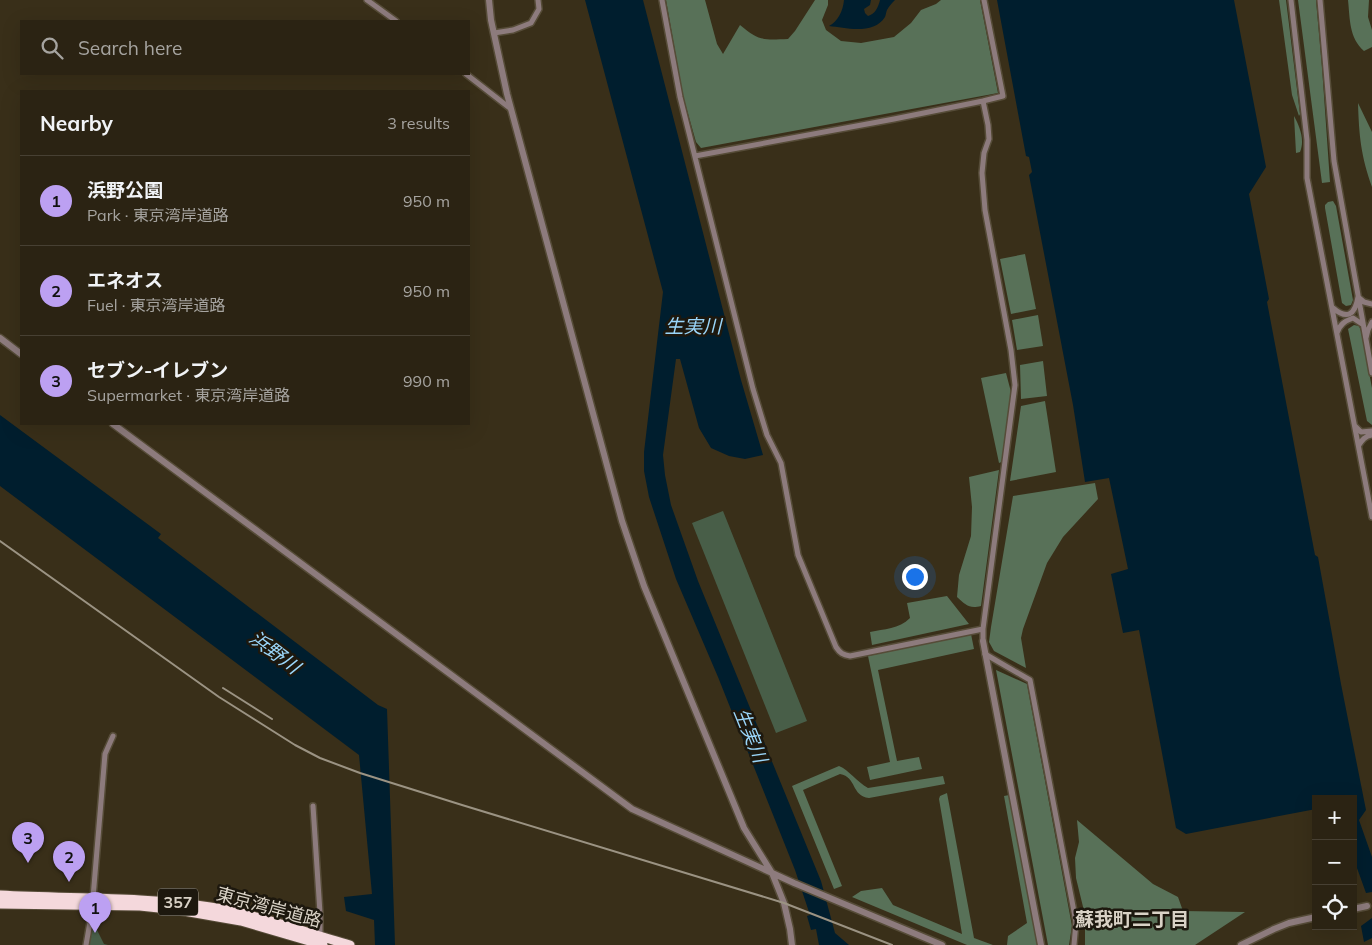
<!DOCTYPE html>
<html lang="en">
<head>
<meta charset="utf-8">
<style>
  body { margin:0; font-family:Mulish,"Noto Sans JP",sans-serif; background:#372f21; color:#f1f3f6 }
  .controls { position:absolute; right:15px; bottom:15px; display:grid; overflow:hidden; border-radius:0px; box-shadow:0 5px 20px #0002 }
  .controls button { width:45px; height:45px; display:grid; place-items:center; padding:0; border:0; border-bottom:1px solid #474033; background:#2b2313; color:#f1f3f6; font:25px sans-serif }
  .you { position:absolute; left:914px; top:576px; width:18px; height:18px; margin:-12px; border:4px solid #fff; border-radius:50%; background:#1a73e8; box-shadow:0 0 0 8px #1a73e833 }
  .badge { display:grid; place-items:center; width:32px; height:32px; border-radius:50%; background:#bca0f2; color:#111; font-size:16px; font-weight:700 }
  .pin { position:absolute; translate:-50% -41px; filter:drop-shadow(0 1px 2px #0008) }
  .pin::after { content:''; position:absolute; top:26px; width:18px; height:15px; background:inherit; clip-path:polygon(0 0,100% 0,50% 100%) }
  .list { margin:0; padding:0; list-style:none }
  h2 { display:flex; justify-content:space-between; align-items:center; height:65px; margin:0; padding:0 20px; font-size:21px }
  h2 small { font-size:16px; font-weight:400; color:#a6a4a0 }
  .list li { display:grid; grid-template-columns:32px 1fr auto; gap:15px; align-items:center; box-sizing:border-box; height:90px; padding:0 20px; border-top:1px solid #474033 }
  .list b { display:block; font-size:19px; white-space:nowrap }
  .list p { margin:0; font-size:16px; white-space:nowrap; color:#a6a4a0 }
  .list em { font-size:16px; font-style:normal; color:#a6a4a0 }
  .icon { flex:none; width:28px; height:28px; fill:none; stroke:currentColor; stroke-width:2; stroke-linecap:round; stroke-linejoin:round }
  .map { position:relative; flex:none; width:1372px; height:945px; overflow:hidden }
  .search { position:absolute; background:#2b2313; box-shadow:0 5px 20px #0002; left:20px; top:20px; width:450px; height:55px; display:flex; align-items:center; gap:12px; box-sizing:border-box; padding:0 18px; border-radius:0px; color:#a6a4a0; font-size:19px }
  .panel { position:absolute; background:#2b2313; box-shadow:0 5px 20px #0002; left:20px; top:90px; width:450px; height:335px; border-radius:0px }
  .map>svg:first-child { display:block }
  .green { fill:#485e48 }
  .forest { fill:#587158 }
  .water { fill:#001e2e }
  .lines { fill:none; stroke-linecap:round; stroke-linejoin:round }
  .minor-casing { stroke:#564c38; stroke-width:8 }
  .tertiary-casing { stroke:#564c38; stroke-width:9 }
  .trunk-casing { stroke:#564c38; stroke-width:11 }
  .minor { stroke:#8d7b7d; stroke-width:5 }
  .tertiary { stroke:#8d7b7d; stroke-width:6 }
  .trunk { stroke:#f4d8dc; stroke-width:9 }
  .rail { stroke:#9b9383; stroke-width:2 }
  .labels { text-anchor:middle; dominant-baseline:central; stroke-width:5; stroke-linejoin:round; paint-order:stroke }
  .shield { fill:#1d180e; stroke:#a19a8f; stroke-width:1 }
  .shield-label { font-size:16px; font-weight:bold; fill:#d9d2c6 }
  .street-label { font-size:18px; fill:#d9d2c6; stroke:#1d180e }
  .water-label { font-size:19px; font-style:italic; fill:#9ad6fa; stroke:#1d180e }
  .neighbourhood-label { font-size:19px; font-weight:bold; fill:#d9d2c6; stroke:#1d180e }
</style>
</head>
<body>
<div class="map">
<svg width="1372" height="945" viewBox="0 0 1372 945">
  <rect width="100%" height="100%" fill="#392f19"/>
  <path class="green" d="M723,511L807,721L776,733L692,523Z
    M93,922L104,944L108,945H89L88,943Z"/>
  <path class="forest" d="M666,0H705L717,44L723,54L740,25C759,41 763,40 788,39L795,31L815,0H828V5L822,20L826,30L841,41L861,43L894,37L911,23L921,10L936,4L941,0H980L998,93L701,148L696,142L683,96Z
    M1279,0H1286L1300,114L1299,116L1292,95Z
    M1298,0H1316L1322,67L1330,182L1322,183Z
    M1348,0H1369L1368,17L1372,30V47L1364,51C1349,38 1350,19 1348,0Z
    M1358,103L1372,132V187C1361,156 1359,136 1358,103Z
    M1294,116C1300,127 1305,140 1300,152L1296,153Z
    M1333,201L1336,206L1353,300L1351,305L1346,306L1342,303L1325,208V205L1328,202Z
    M1025,254L1036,309L1011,314L1000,259Z
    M1038,315L1043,346L1017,350L1012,320Z
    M1354,325L1359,326L1361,331L1372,388V425L1367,421L1348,329Z
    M1043,361L1047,396L1021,399L1020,365Z
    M1006,373L1011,392V400L1004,461L999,463L981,378Z
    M1045,401L1056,472L1010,481L1021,406Z
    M999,470L981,606C969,609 966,605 957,597L959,575L971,536L972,507L969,477Z
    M1095,483L1098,499L1063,537L1047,563L1023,629L1021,638L1026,668L994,651L989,642L991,627L1013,496Z
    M947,596L969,624L872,645L870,632C884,629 899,629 910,618L907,603Z
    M971,634L974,649L878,670L897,761L919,757L922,769L870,780L867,767L890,762L868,656Z
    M996,670L1027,684L1072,926L1069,945H1048Z
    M839,766C849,770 857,782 868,788L943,776L945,784L869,798C851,796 857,777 840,774L803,790L842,886L834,889L792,786Z
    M947,793L974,938L993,945H967L852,897L861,891L882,888L893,905L962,934L939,799L940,796Z
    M1009,795L1038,945H1007L1008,936L1027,923L1004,796Z
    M1077,820L1153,884L1178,897L1183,911L1245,912L1195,945H1085V915L1076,878L1075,858L1079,842Z"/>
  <path class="water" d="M585,0H643L741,380L763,455L745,459L729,456L711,448L699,428L680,359H676L663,455L665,475L671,505L698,581L821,881L835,933L849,945H819L816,929L811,930L807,916L810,915L795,870L718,677L676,579L649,497L644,471V452L663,292Z
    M844,0H871L870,5L864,9L865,13L868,16C875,14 878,8 880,0H895C892,3 889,6 887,10C886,12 886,15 885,17C874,35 846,28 829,26C838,21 843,11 844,0Z
    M997,0H1234L1266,167L1249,194L1269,299L1267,302L1315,555L1318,557L1341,684L1366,810L1359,820L1372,857V892L1366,893L1353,857V799H1316V809L1186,834L1176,828L1139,630L1123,633L1111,574L1128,569L1109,478L1085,482L1073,405L1029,175L1032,172L1029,157L1026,156Z
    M0,415L161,534L158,538L378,705L387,709L395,945H375L374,920L346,911L344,897L372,894L359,755L0,486Z
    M1372,918V938L1364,942L1361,926Z"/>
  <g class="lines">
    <g class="minor-casing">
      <path id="minor" d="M367,0L396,21
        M662,0L680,97L753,389L767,435L781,463L798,555L836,647C840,653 843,655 850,656L983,629
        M1291,0L1307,140V178L1372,517
        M1320,0L1334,161L1372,373
        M494,33L513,30L531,23L539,9L538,0
        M466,74L511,109
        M695,156L894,119L983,101L1003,96L984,0
        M1333,308C1347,320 1355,315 1358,297L1364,302L1372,304
        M1337,333C1340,324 1345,321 1353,318L1362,324
        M1366,338L1368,330L1372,322
        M1355,426L1361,432L1372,431
        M1359,445C1362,440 1365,436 1372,435
        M983,641V629L1015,385L1011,350L985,210L982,173L984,153L989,139L988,125L983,101
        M985,654L1030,680L1076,922L1074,945
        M313,806L320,913V938
        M93,898L105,754L113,736
        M86,945L93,905"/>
    </g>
    <g class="tertiary-casing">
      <path id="tertiary" d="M489,0L491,20L507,94L622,521L644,586L744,828L772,873L784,903L790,929L792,945
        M0,338L21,354
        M113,424L632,809L794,883L942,945
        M983,641L1041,945
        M1353,909L1367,906
        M1241,945L1274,929L1289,923L1316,917"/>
    </g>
    <g class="trunk-casing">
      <path id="trunk" d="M0,895C70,899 140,896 210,907C257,914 303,932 350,945
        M0,904L140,906L178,910L241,921L323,945"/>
    </g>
    <use href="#minor" class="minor"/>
    <use href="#tertiary" class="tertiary"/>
    <use href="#trunk" class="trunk"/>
    <path class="rail" d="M0,541L219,697L295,745L320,758L360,773L462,805L784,903L892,945
      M223,688L272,719"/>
  </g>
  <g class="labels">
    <rect class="shield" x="158" y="888.5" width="40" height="27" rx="4"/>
    <g class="shield-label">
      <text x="178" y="902">357</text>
    </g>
    <g class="street-label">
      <text transform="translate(269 907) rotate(15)">東京湾岸道路</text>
    </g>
    <g class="water-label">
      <text x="693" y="326">生実川</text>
      <text transform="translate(275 652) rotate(37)">浜野川</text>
      <text transform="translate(751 735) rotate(68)">生実川</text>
    </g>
    <g class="neighbourhood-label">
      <text x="1132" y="919">蘇我町二丁目</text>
    </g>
  </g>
</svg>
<div class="controls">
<button>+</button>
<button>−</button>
<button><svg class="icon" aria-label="locate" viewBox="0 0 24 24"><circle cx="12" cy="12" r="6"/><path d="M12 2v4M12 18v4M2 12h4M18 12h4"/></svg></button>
</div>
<div class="you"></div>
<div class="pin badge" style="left:95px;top:933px">1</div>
<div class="pin badge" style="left:69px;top:882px">2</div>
<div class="pin badge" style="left:28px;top:863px">3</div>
<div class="search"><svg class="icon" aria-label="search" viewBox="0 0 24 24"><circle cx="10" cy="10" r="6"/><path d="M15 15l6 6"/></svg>Search here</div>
<section class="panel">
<h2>Nearby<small>3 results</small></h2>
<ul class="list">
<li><span class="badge">1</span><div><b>浜野公園</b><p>Park · 東京湾岸道路</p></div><em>950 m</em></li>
<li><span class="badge">2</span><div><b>エネオス</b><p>Fuel · 東京湾岸道路</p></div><em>950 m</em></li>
<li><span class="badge">3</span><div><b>セブン-イレブン</b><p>Supermarket · 東京湾岸道路</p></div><em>990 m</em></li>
</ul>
</section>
</div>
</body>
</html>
